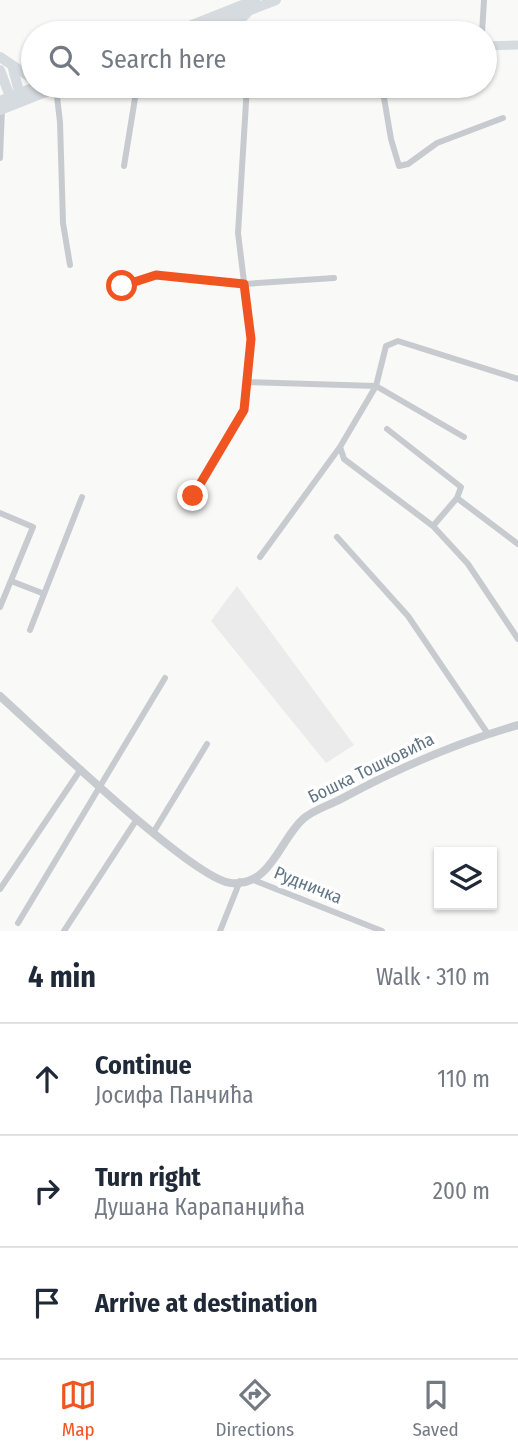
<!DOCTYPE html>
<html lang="en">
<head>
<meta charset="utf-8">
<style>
  body { margin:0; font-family:"Fira Sans Condensed",sans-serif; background:#f6f6f7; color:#1f2937 }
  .controls { position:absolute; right:21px; bottom:21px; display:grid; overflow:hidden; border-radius:0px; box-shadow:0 2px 5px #0004 }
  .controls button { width:63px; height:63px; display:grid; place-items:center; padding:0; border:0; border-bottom:2px solid #e0e1e3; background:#fff; color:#1f2937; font:35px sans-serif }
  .stop { position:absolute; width:21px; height:21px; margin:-16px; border:5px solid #f05521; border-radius:50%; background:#fff }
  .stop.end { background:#f05521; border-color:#fff; box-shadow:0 2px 7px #0008 }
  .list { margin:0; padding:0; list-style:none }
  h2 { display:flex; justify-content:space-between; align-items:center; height:91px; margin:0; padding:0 28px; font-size:30px }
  h2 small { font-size:23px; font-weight:400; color:#747a83 }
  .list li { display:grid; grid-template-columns:46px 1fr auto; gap:21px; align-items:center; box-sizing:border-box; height:112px; padding:0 28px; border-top:2px solid #e0e1e3 }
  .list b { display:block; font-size:26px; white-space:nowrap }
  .list p { margin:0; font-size:23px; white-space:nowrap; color:#747a83 }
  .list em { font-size:23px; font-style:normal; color:#747a83 }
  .icon { flex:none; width:38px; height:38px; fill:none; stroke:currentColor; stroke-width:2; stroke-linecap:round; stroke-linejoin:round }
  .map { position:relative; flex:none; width:518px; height:931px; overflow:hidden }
  .search { position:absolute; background:#fff; box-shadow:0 2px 5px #0004; left:21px; right:21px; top:21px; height:77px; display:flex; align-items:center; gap:18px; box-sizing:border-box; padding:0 24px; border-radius:38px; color:#747a83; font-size:26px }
  .sheet { height:427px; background:#fff }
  nav { display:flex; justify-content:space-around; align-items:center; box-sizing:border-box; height:98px; border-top:2px solid #e0e1e3; background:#fff; font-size:19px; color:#747a83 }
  nav a { display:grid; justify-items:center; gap:4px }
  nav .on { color:#f05521 }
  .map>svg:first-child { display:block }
  .built { fill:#eaebea }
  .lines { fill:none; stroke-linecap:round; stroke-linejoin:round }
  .minor { stroke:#c7cbcf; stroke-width:6 }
  .tertiary { stroke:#c7cbcf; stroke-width:8 }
  .secondary { stroke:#d6dbdf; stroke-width:9 }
  .primary { stroke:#d6dbdf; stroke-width:10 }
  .route { stroke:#f05521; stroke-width:9 }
  .labels { text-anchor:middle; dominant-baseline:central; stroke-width:7; stroke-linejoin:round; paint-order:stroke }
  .street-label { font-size:18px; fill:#627584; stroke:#fff }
</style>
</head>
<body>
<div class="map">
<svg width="518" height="931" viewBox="0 0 518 931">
  <rect width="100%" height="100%" fill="#f9faf7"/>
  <path class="built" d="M237,586L354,745L326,763L211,621Z"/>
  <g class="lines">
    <path class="minor" d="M482,33L484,0
      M247,86L238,233L251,339L248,382L376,386L340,447L344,459L433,526L468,564L518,639
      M382,86L391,139L399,166L408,164L437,143L503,118
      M56,88L60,122L63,223L70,265
      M0,158L2,109
      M124,166L137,86
      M122,286L156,275L244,284L334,278
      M387,429L461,487L457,498
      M464,437L376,386L386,346L398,341L518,379
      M193,496L244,410L248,382
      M0,513L33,527L0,607
      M433,526L457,498L518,544
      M337,537L408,616L488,734
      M260,557L340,447
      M11,581L42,593
      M30,630L82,497
      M153,833L207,744
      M251,879L382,931
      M0,889L81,769
      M18,923L165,678
      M64,931L137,819
      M220,931L240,881"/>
    <path class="tertiary" d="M0,696C37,729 193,880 231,883C271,887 280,839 303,819C313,810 330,805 341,799C398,768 456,743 518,725"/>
    <path class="secondary" d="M220,16L223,33
      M485,46L518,45"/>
    <path class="primary" d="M172,33L255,0
      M192,33L276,0
      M236,33L238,22L247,13
      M0,57L33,79
      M12,65L21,99
      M0,70L12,102
      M0,101L38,86
      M0,110L61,86"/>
  </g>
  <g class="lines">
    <path class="route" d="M122,286L156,275L244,284L251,339L244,410L193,496"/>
  </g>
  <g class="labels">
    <g class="street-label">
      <text transform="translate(371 768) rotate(-26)">Бошка Тошковића</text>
      <text transform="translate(308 885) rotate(22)">Рудничка</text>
    </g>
  </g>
</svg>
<div class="controls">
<button><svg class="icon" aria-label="layers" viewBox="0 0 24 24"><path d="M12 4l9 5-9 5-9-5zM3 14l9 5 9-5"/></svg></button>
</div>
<div class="stop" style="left:122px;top:286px"></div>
<div class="stop end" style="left:193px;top:496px"></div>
<div class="search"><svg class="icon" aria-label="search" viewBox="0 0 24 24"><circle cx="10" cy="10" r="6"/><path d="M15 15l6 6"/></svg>Search here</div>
</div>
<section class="sheet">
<h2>4 min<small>Walk · 310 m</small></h2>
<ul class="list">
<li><svg class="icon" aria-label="ahead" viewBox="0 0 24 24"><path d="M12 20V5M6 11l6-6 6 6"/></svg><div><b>Continue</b><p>Јосифа Панчића</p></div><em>110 m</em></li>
<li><svg class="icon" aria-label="right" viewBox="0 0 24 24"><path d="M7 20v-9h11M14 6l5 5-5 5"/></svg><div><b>Turn right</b><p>Душана Карапанџића</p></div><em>200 m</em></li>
<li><svg class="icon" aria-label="arrive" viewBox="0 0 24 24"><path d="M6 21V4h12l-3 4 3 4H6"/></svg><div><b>Arrive at destination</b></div></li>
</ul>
</section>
<nav>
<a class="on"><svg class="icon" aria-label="map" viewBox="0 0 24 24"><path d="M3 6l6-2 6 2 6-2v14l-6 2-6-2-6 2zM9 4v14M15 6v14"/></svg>Map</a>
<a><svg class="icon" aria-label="directions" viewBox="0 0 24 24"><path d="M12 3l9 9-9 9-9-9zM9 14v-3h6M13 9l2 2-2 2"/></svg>Directions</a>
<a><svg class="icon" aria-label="saved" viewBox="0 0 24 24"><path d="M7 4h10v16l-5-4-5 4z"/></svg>Saved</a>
</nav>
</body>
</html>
